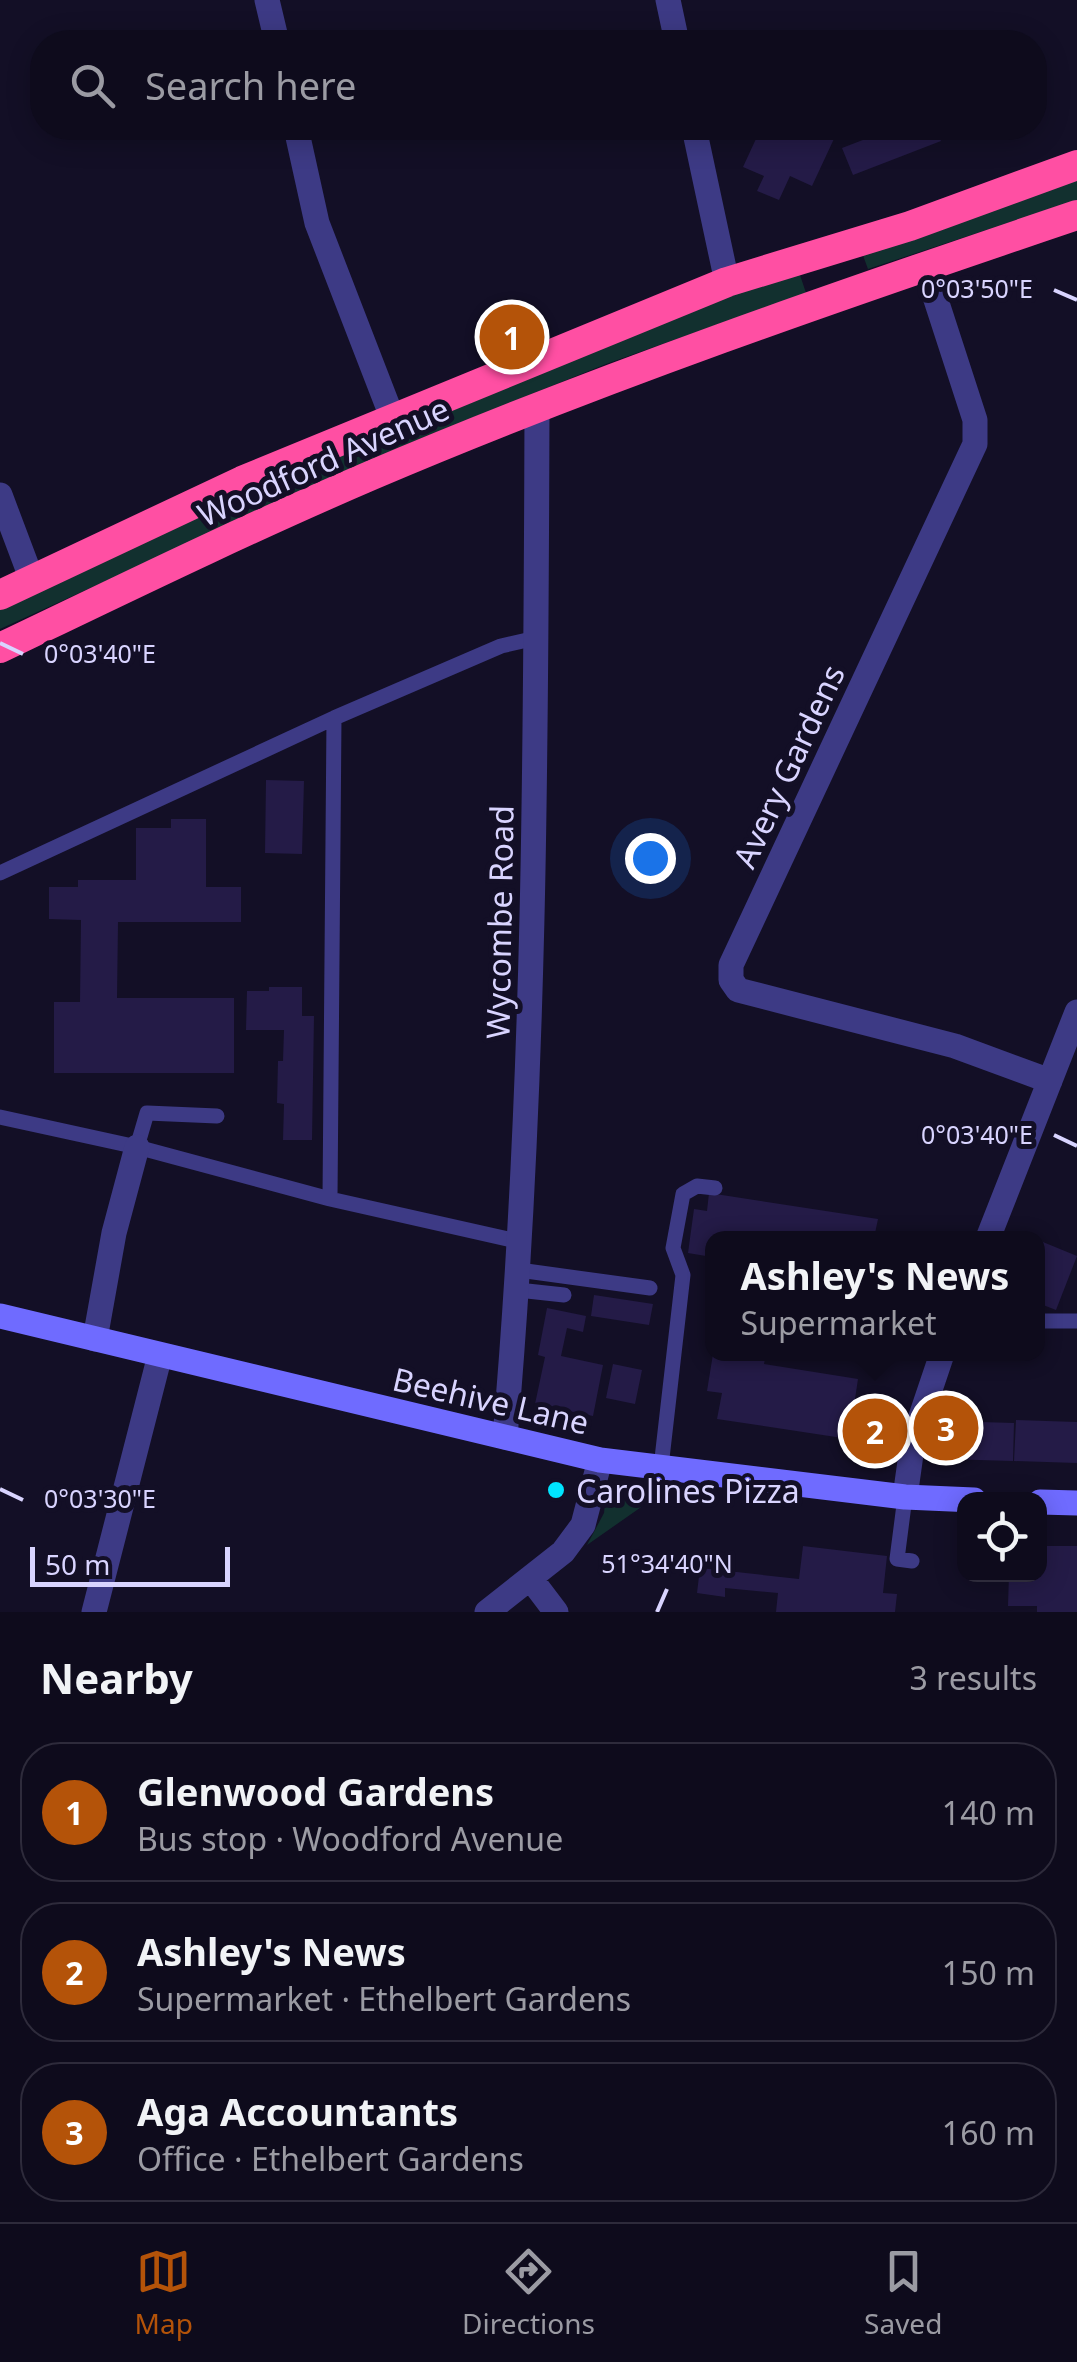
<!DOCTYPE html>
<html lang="en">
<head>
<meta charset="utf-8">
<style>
  body { margin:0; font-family:"Noto Sans",sans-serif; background:#1c1929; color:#f1f3f6 }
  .controls { position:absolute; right:30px; bottom:30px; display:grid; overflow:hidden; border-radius:20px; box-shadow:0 5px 25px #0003 }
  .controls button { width:90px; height:90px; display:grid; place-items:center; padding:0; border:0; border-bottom:2px solid #2e2b3b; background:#0e0b1c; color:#f1f3f6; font:50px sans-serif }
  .scale { position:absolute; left:30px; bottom:25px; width:200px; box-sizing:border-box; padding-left:10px; border:5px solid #d9d4ff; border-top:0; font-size:28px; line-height:35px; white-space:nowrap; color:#d9d4ff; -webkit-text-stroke:8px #130f26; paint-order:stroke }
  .you { position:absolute; left:650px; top:858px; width:35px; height:35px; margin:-25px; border:8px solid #fff; border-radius:50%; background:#1a73e8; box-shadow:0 0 0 15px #1a73e833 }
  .badge { display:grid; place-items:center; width:65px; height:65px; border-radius:50%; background:#b45309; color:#fff; font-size:32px; font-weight:700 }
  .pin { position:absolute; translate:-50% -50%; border:5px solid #fff; box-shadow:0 2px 10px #0006 }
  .popup { position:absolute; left:705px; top:1231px; width:340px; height:130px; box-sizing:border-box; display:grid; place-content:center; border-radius:20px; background:#0e0b1c; filter:drop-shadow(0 2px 8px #0005); font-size:32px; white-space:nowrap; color:#9b9ba3 }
  .popup b { font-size:38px; color:#f1f3f6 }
  .popup::after { content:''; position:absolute; left:50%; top:100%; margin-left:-20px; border:20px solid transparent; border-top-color:#0e0b1c }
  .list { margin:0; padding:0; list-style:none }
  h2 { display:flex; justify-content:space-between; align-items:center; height:130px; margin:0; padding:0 40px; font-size:42px }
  h2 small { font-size:32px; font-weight:400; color:#9b9ba3 }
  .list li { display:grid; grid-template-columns:65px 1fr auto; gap:30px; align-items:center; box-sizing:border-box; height:140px; margin:0 20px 20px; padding:0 20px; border:2px solid #2e2b3b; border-radius:40px }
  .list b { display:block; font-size:38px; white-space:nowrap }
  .list p { margin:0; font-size:32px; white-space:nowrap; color:#9b9ba3 }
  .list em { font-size:32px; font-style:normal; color:#9b9ba3 }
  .icon { flex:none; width:55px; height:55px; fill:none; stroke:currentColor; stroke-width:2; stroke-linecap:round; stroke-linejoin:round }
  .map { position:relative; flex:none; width:1077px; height:1612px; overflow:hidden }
  .search { position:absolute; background:#0e0b1c; box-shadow:0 5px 25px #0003; left:30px; right:30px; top:30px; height:110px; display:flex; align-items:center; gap:25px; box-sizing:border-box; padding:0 35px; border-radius:40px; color:#9b9ba3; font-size:38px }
  .sheet { height:610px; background:#0e0b1c }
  nav { display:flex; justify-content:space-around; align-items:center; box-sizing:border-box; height:140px; border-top:2px solid #2e2b3b; background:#0e0b1c; font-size:28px; color:#9b9ba3 }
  nav a { display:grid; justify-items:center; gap:5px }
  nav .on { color:#b45309 }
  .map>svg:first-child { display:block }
  .green { fill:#12302f }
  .building { fill:#241b47 }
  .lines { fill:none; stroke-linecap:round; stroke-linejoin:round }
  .lane { stroke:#3d3a85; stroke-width:15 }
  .street { stroke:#3d3a85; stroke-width:25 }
  .secondary { stroke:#6f6bff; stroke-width:25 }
  .highway { stroke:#ff4fa3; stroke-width:30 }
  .ticks { fill:none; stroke:#d9d4ff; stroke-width:4 }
  .poi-dot { fill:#00e5ff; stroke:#130f26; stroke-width:4 }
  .labels { text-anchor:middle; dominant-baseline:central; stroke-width:10; stroke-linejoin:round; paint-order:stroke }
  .street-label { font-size:32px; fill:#d9d4ff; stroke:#130f26 }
  .poi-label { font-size:32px; fill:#d9d4ff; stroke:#130f26; text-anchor:start }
  .ticks-label { font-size:25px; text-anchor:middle; fill:#d9d4ff; stroke:#130f26; stroke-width:10; stroke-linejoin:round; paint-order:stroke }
</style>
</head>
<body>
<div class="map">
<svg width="1077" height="1612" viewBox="0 0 1077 1612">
  <rect width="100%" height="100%" fill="#130f26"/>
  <path class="green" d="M1077,178V200L868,269L861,250Z
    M799,272L806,293L606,364L407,444L0,629V605L549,360Z
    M612,1484L648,1489L647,1503L587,1545L604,1513L606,1493Z"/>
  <path class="building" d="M761,128H839L812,186L790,176L779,200L757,191L764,176L743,167Z
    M879,128H935L941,141L853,175L842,148L881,133Z
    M266,780L304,781L302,854L265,853Z
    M171,819H206V887H241V922H118L117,998H234V1073H54V1002H80L81,920L49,919V887H78V880H136V828H171Z
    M269,987H302V1016H314L312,1140H283L284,1104L277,1103L278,1061H283L284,1030H246L247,991H269Z
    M709,1193L878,1219L874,1238H712V1257L688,1253L694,1209L707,1211Z
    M1038,1240L1077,1256L1056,1310L1038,1303Z
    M594,1295L653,1304L649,1325L591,1316Z
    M547,1308L586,1316L583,1332L567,1328L561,1356L603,1365L593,1416L535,1404L545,1357L538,1355Z
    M713,1354H766L764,1364L858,1379L849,1439L717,1419L722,1393L707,1391Z
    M613,1364L642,1370L635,1404L606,1398Z
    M1016,1420L1077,1422V1463L1014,1461Z
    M946,1421L1014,1423L1013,1461L945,1459Z
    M803,1546L887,1556L883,1593L897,1594L895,1612H776L778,1593L725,1588V1597L697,1593L700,1568L799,1579Z
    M1040,1546H1077V1612H1037V1606H1008L1009,1574H1040Z"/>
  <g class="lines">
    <path class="lane" d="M0,873L334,718L501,646L536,638
      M0,1117L137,1147L330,1199L521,1242
      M137,1147L147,1113L217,1116
      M330,1199L334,718
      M519,1270L650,1288
      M518,1290L564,1295
      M1038,1321H1077
      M661,1467L683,1275L673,1248L683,1194L697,1186L715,1188
      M905,1497L897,1559L912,1561"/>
    <path class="street" d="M267,0L277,42
      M668,0L677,42
      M296,128L317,223L392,417
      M694,128L727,282
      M925,266L975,420V444L731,965V980L738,990L955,1046L1050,1081
      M0,495L32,580
      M988,1238L1077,1012
      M95,1339L114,1233L137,1147
      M505,1437C535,1094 536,751 537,408
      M905,1497L913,1440L942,1354
      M531,1579L556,1612
      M94,1612L160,1355
      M487,1612L563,1552L583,1525L600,1460"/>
    <path class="secondary" d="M0,1316L600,1460L905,1497L974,1500
      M1040,1502L1077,1503"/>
    <path class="highway" d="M0,595L242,481L727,282L910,226L1077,165
      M0,648C123,589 246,529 372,475C602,377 840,295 1077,215"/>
  </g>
  <path class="ticks" d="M1054,290L1077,300M0,643L23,654M1054,1135L1077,1146M0,1489L23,1500M657,1612L667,1589"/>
  <circle class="poi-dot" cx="556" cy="1490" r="10"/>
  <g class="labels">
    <g class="street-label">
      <text transform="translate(323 461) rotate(-24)">Woodford Avenue</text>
      <text transform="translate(788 766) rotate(-65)">Avery Gardens</text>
      <text transform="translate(499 922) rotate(-89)">Wycombe Road</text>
      <text transform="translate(491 1400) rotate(13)">Beehive Lane</text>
    </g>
    <g class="poi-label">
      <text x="576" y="1490">Carolines Pizza</text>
    </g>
  </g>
  <g class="ticks-label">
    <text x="977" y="298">0°03'50"E</text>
    <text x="100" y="663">0°03'40"E</text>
    <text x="977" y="1144">0°03'40"E</text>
    <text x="100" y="1508">0°03'30"E</text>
    <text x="667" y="1573">51°34'40"N</text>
  </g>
</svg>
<div class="controls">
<button><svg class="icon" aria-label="locate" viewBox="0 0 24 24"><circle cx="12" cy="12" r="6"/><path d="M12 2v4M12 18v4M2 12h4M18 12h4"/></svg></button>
</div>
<div class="scale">50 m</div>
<div class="you"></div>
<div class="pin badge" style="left:512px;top:337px">1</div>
<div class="pin badge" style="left:875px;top:1431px">2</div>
<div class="popup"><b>Ashley's News</b>Supermarket</div>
<div class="pin badge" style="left:946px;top:1428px">3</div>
<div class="search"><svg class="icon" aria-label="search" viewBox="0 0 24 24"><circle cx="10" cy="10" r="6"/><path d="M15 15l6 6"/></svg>Search here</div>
</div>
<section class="sheet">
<h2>Nearby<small>3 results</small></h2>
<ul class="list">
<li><span class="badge">1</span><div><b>Glenwood Gardens</b><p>Bus stop · Woodford Avenue</p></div><em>140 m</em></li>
<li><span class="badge">2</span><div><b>Ashley's News</b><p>Supermarket · Ethelbert Gardens</p></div><em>150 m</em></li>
<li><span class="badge">3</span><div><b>Aga Accountants</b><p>Office · Ethelbert Gardens</p></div><em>160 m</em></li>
</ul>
</section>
<nav>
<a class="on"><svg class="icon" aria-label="map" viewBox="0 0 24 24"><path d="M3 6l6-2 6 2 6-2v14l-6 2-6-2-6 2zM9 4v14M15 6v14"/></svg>Map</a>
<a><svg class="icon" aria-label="directions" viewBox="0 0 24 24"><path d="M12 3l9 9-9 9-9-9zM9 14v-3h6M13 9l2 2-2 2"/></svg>Directions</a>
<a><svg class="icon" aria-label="saved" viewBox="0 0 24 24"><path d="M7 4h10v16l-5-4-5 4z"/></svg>Saved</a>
</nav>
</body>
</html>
